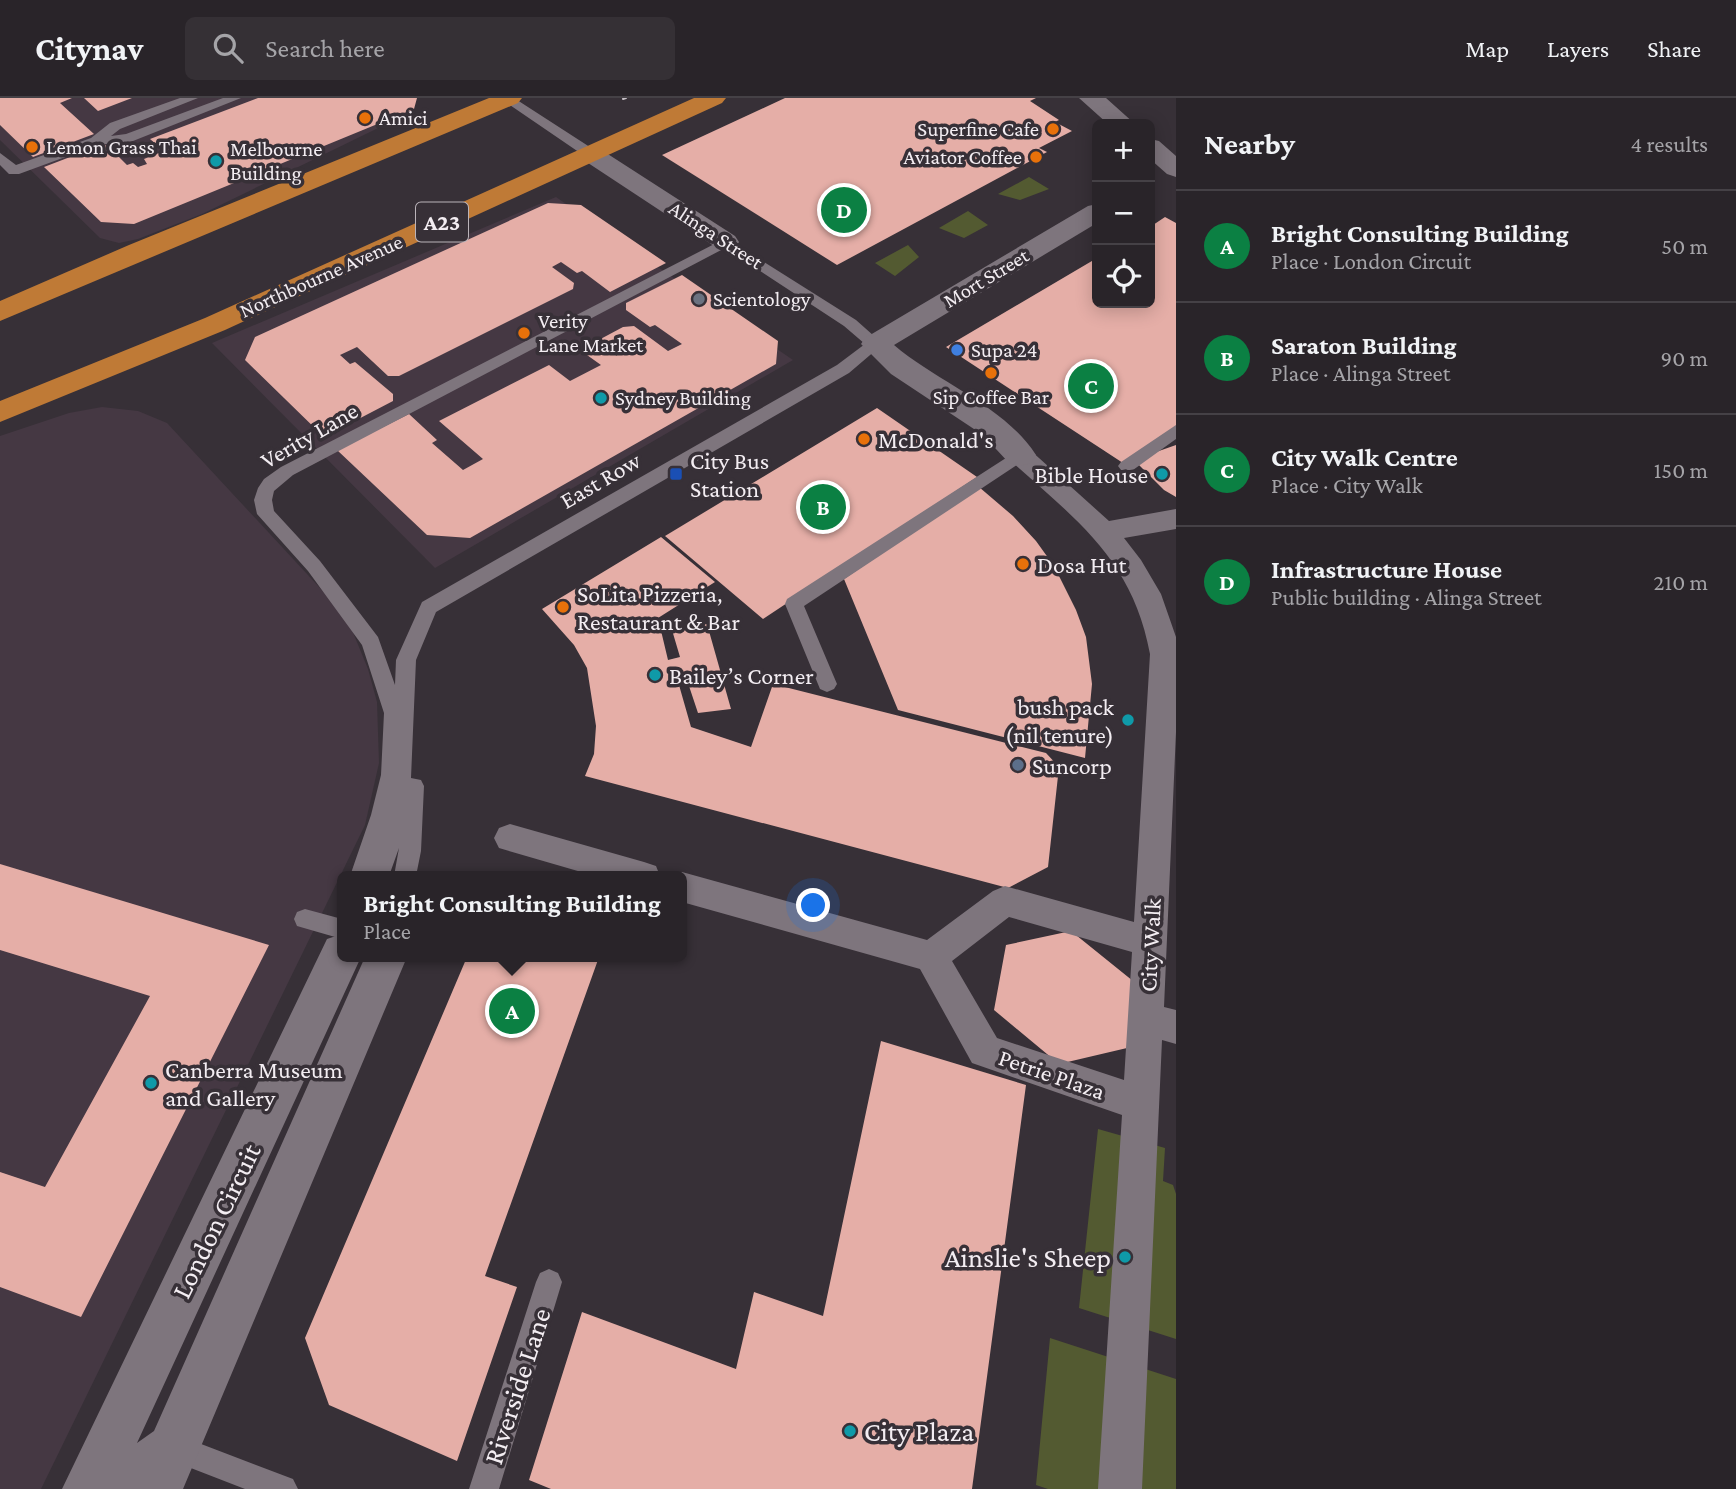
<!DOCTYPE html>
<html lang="en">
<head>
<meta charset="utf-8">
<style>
  body { margin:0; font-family:"Crimson Pro",serif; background:#353035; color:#f1f3f6 }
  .controls { position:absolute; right:21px; top:21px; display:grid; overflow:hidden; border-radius:10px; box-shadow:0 4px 18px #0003 }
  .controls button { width:63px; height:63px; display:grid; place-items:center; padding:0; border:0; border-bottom:2px solid #454146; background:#292429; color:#f1f3f6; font:35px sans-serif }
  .you { position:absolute; left:814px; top:808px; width:24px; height:24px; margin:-18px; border:5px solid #fff; border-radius:50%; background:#1a73e8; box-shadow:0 0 0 10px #1a73e833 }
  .badge { display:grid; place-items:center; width:46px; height:46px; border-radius:50%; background:#0b8043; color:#fff; font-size:23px; font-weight:700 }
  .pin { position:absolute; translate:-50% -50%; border:4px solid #fff; box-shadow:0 2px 7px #0006 }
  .popup { position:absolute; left:337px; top:773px; width:350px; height:91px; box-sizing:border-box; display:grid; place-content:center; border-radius:10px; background:#292429; filter:drop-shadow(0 2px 5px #0005); font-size:23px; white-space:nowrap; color:#a5a4a8 }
  .popup b { font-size:26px; color:#f1f3f6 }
  .popup::after { content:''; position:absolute; left:50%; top:100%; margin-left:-14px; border:14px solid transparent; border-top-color:#292429 }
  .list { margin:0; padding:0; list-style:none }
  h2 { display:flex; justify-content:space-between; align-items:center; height:91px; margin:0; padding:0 28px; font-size:30px }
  h2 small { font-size:23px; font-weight:400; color:#a5a4a8 }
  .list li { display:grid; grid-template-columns:46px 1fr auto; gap:21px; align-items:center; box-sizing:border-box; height:112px; padding:0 28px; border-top:2px solid #454146 }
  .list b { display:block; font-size:26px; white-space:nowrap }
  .list p { margin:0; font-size:23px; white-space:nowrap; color:#a5a4a8 }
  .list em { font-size:23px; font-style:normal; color:#a5a4a8 }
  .icon { flex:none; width:38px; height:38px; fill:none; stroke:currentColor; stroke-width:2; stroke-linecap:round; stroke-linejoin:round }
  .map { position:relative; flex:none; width:1176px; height:1391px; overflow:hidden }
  header { display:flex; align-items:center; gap:42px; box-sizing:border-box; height:98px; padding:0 35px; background:#292429; border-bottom:2px solid #454146 }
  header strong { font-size:33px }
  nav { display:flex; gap:38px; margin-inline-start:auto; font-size:24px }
  .search { width:490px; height:63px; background:#353035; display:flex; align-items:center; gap:18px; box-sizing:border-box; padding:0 24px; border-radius:10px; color:#a5a4a8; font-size:26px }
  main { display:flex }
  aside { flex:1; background:#292429 }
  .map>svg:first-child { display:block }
  .built { fill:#453843 }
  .green { fill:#535a31 }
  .building { fill:#e5aea7 }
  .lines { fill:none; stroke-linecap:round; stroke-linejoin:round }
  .service { fill:#7e757d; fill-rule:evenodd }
  .pedestrian { fill:#7e757d; fill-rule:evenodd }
  .minor { fill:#7e757d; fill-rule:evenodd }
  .trunk { fill:#bf7a36; fill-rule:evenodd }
  .tram { stroke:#c8c1c7; stroke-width:2 }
  .food-dot { fill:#e8710a; stroke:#373037; stroke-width:2.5 }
  .culture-dot { fill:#0f9aa8; stroke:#373037; stroke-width:2.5 }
  .worship-dot { fill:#6b7280; stroke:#373037; stroke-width:2.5 }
  .shop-dot { fill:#3f7fe0; stroke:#373037; stroke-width:2.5 }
  .transit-dot { fill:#1a4fb4; stroke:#373037; stroke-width:2.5 }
  .service-dot { fill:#5c6f8a; stroke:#373037; stroke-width:2.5 }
  .labels { text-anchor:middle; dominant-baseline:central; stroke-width:7; stroke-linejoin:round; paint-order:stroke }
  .far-poi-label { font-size:21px; fill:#f3edf2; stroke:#373037; text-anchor:start }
  .far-street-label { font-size:21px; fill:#f3edf2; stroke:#373037 }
  .shield { fill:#373037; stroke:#bbb4ba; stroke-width:2 }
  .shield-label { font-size:23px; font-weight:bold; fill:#f3edf2 }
  .street-label { font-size:24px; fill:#f3edf2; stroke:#373037 }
  .poi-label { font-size:24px; fill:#f3edf2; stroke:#373037; text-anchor:start }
  .near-street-label { font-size:28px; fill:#f3edf2; stroke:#373037 }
  .near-poi-label { font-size:28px; fill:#f3edf2; stroke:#373037; text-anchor:end }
</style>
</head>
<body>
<header>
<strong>Citynav</strong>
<div class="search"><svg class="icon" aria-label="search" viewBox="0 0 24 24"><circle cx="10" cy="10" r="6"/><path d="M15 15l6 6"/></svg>Search here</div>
<nav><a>Map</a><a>Layers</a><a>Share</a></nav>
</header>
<main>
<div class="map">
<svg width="1176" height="1391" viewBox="0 0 1176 1391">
  <rect width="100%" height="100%" fill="#373037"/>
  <path class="built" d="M0,0H415L411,14L202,116L138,141L119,145L100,140L0,42Z
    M556,99L793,262L435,470L212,245Z
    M102,309L138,313L167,325L332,503L352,532L368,571L377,604L379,665L365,727L41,1391H0V338L69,315Z"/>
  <path class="green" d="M1029,79L1049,91L1020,102L998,96Z
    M968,113L988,127L964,140L939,130Z
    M908,147L919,159L895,178L875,165Z
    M1098,1031L1165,1050L1163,1083L1173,1087L1176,1096V1241L1079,1210Z
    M1050,1240L1176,1281V1391H1048L1036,1387Z"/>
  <path class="building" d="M0,0H72L60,5L94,36L33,59L0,27Z
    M84,0H132L98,13Z
    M258,0H417L414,11L134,126L101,124L44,69L104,46L113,54L119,51L123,56L118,58L127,67L133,65L138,69L147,66L144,61L164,53L150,41Z
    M785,0H1036L1030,3L1059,22L1055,24L1072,33L1039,50L1047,54L837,167L662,57Z
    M548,105L581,107L666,165L610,194L582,173L577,175L561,164L552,169L574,185L573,191L399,278H388L357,249L340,257L350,266L355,264L393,296V303L324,339L245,262L255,239Z
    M1165,119L1176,125V328L1156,354L1176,347V399L1164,392L1131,359L1123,365L946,249L1097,160V205H1150V129Z
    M682,177L778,243L776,266L470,440L427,437L337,352L409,316L437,342L432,345L463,372L483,361L439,323L549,267L570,283L601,267L580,252L623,229L634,228L668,253L682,246L655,227L650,229L626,212V205Z
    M877,310L977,379L763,521L665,438Z
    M979,389L1013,418L1036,443L1054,468L1076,512L1086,539L1092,586L1085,660L898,612L844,481Z
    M661,439L715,484L658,520L668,562L680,559L672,532L707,526L731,611L698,615L688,585L679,587L691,629L751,649L773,586L1046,655L1059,669L1048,769L1008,790L585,678L594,656L596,628L587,570L574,547L542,511Z
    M0,766L269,847L81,1219L0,1189V1074L45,1089L150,898L0,852Z
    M1071,833L1133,883L1127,950L1059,966L994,912L1006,847Z
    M467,859H599L485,1178L517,1189L457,1363L329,1307L305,1240Z
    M881,943L1026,987L972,1391H551L529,1382L582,1214L736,1271L754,1194L823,1218Z"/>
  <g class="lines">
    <path class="service" d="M180,0H198L120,31L111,38L126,36L223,0H241L133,43L98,47L19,76H9L0,67V55L16,67L91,40L110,25Z
      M514,0L596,53V59H586L501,1Z
      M726,140L856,222L883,246L849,275L436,514L416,562L411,680L421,682L424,688L421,753L416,778H394L399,750L389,778H350L371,717L381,677L384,615L362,547L308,473L257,416L254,402L258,390L264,381L281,369ZM725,150L844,228L865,246L837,267L422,504L396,562L395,587L378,539L320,463L274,413L272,402L274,393L293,377Z
      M1176,327V341L1133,372H1121L1118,368L1121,364Z
      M1020,351L1026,353L1029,357L1026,361L804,508L837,586L834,591L827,594L820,591L785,506L787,501Z
      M305,811L342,821V841L297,828L294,821L297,814Z
      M549,1171L558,1175L562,1184L499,1391H469L536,1184L540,1175Z
      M175,1336L293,1381L298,1391H245L165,1360L161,1350L165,1340Z"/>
    <path class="pedestrian" d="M1020,348L1029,351L1109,423L1176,411V431L1124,440L1141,462L1161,496L1176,539V634L1164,909L1176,912V946L1162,942L1142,1391H1098L1122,1017L972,965L920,871L682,804V778H671L682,774L927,842L993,793L1005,788L1134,824L1150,556C1133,463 1078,423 1011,363L1007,357L1011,351ZM1009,819L1132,854L1124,982L997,940L952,863Z
      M510,726L644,764L656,768L660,778H595L499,750L494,740L499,730Z"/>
    <path class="minor" d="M1079,0H1106L1135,26H1108Z
      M1150,41L1159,43L1176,58V79L1167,76L1150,61Z
      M591,49L600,51L735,138L739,144L735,150L726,152L717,150L582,61L579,56L582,51Z
      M1097,106V125L894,247C937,284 1006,309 1036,357L1031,365L1020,368L1009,365L983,337L891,276L861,246L865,240L1088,108Z
      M342,836V859H361L137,1345L154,1333L365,859H407L183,1391H62L327,841Z"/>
    <path class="trunk" d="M489,0H522L518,5L0,223V203L129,147Z
      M694,0H726L722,5L225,232L0,324V303L205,220Z"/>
    <path class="tram" d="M623,1L626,0"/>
  </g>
  <g class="food-dot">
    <circle cx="365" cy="20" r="7"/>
    <circle cx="1053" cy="31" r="7"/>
    <circle cx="32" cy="49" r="7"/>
    <circle cx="1036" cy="59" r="7"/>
    <circle cx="524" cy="235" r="7"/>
    <circle cx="991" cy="275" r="7"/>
    <circle cx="864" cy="341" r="7"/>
    <circle cx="1023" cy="466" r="7"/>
    <circle cx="563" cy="509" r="7"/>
  </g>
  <g class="culture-dot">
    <circle cx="216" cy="63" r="7"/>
    <circle cx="601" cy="300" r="7"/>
    <circle cx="1162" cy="376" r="7"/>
    <circle cx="655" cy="577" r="7"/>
    <circle cx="1128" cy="622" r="7"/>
    <circle cx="151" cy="985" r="7"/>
    <circle cx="1125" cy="1159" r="7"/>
    <circle cx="850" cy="1333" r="7"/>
  </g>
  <circle class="worship-dot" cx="699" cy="201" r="7"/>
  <circle class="shop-dot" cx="957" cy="252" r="7"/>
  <rect class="transit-dot" x="669" y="369" width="14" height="14" rx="3.5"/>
  <circle class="service-dot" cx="1018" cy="667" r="7"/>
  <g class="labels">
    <g class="far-poi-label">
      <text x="379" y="20">Amici</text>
      <text x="1039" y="31" text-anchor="end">Superfine Cafe</text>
      <text x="46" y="49">Lemon Grass Thai</text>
      <text x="230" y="51">Melbourne<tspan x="230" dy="24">Building</tspan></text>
      <text x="1022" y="59" text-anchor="end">Aviator Coffee</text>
      <text x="713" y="201">Scientology</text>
      <text x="538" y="223">Verity<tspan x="538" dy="24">Lane Market</tspan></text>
      <text x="971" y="252">Supa 24</text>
      <text x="991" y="299" text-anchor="middle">Sip Coffee Bar</text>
      <text x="615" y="300">Sydney Building</text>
    </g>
    <g class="far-street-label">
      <text transform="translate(716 137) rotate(33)">Alinga Street</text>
      <text transform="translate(321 178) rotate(-24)">Northbourne Avenue</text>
      <text transform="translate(986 180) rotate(-31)">Mort Street</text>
    </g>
    <rect class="shield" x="416" y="104.5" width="52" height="39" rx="5"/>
    <g class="shield-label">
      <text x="442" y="124">A23</text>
    </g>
    <g class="street-label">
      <text transform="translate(309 337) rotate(-30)">Verity Lane</text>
      <text transform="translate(600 382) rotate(-30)">East Row</text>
      <text transform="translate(1150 847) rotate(-87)">City Walk</text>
      <text transform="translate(1052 976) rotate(19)">Petrie Plaza</text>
    </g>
    <g class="poi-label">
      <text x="878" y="341">McDonald's</text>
      <text x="690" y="362">City Bus<tspan x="690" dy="28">Station</tspan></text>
      <text x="1148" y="376" text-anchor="end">Bible House</text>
      <text x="1037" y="466">Dosa Hut</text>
      <text x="577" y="495">SoLita Pizzeria,<tspan x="577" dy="28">Restaurant &amp; Bar</tspan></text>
      <text x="669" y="577">Bailey’s Corner</text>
      <text x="1114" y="608" text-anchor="end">bush pack<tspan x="1114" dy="28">(nil tenure)</tspan></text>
      <text x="1032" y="667">Suncorp</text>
      <text x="165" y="971">Canberra Museum<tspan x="165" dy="28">and Gallery</tspan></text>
    </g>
    <g class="near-street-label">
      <text transform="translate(216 1123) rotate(-64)">London Circuit</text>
      <text transform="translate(517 1288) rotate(-72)">Riverside Lane</text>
    </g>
    <g class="near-poi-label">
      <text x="1111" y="1159">Ainslie's Sheep</text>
      <text x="864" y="1333" text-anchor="start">City Plaza</text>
    </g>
  </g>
</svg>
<div class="controls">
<button>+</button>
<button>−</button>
<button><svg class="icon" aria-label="locate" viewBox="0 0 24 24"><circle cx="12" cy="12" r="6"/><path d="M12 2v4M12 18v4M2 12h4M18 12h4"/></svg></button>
</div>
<div class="you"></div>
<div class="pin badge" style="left:512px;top:913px">A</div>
<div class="popup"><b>Bright Consulting Building</b>Place</div>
<div class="pin badge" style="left:823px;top:409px">B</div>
<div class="pin badge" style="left:1091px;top:288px">C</div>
<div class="pin badge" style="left:844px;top:112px">D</div>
</div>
<aside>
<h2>Nearby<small>4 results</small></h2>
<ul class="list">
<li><span class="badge">A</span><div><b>Bright Consulting Building</b><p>Place · London Circuit</p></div><em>50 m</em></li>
<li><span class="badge">B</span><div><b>Saraton Building</b><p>Place · Alinga Street</p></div><em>90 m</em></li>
<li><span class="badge">C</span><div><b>City Walk Centre</b><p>Place · City Walk</p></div><em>150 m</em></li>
<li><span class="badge">D</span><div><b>Infrastructure House</b><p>Public building · Alinga Street</p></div><em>210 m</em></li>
</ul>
</aside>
</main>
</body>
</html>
